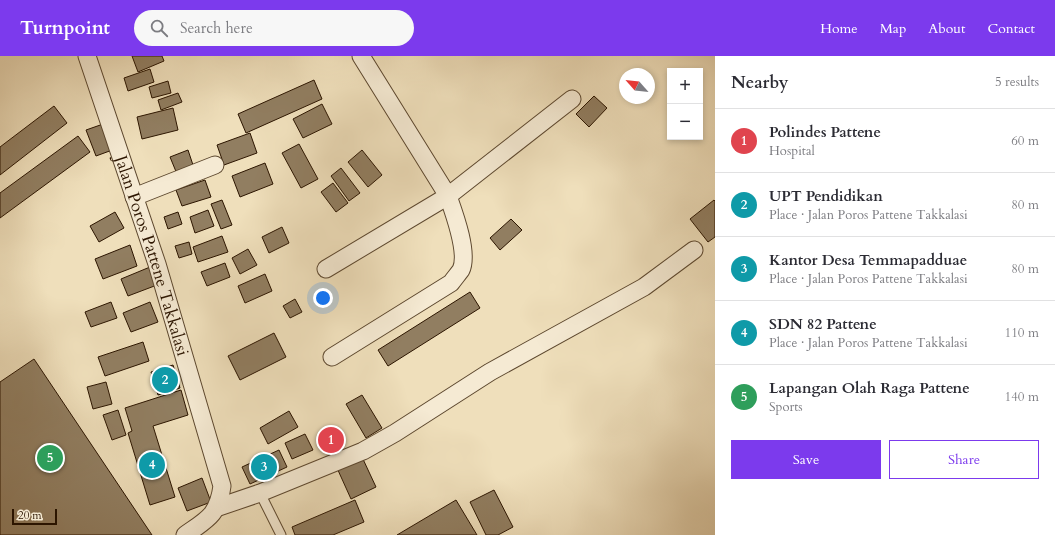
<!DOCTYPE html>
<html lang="en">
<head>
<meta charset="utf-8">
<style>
  body { margin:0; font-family:Cardo,serif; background:#f7f7f7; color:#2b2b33 }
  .controls { position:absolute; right:12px; top:12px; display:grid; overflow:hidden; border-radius:0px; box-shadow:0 2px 6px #0003 }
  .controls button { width:36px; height:36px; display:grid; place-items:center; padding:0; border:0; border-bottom:1px solid #e1e1e2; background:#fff; color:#2b2b33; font:20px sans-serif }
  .compass { position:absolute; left:619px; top:12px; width:36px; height:36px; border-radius:50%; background:#fff; box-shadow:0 2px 6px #0003; rotate:297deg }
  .scale { position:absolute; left:12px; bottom:10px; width:45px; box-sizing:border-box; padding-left:4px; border:2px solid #2c1500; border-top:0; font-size:11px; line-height:14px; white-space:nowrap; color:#2c1500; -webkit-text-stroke:3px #f5ead3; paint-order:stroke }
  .you { position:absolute; left:323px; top:242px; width:14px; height:14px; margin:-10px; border:3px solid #fff; border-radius:50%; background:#1a73e8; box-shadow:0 0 0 6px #1a73e833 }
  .badge { display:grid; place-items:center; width:26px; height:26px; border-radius:50%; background:#7c3aed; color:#fff; font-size:13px; font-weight:700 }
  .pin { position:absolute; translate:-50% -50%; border:2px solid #fff; box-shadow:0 1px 4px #0006 }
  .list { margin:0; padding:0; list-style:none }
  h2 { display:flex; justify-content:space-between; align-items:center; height:52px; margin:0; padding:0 16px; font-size:17px }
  h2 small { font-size:13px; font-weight:400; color:#7c7c81 }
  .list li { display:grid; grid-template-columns:26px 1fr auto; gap:12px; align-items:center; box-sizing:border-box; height:64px; padding:0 16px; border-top:1px solid #e1e1e2 }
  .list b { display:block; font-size:15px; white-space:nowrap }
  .list p { margin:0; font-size:13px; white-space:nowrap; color:#7c7c81 }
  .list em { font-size:13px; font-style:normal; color:#7c7c81 }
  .actions { display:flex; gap:8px; padding:12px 16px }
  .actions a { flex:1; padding:9px 0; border:1px solid #7c3aed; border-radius:0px; text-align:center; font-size:14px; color:#7c3aed }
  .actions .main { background:#7c3aed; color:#fff }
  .icon { flex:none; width:22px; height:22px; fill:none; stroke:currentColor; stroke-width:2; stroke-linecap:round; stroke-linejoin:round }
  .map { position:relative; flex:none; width:715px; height:479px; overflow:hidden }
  header { display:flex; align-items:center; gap:24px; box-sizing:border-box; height:56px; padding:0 20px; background:#7c3aed; color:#fff }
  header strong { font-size:19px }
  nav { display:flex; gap:22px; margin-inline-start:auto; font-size:14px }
  .search { width:280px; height:36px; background:#f7f7f7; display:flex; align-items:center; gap:10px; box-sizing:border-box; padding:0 14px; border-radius:22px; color:#7c7c81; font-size:15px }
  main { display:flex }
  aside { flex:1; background:#fff }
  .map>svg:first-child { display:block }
  .building { fill:#917e61; stroke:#2c1500 }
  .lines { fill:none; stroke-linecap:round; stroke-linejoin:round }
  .lane-casing { stroke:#5d482f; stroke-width:11 }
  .street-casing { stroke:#5d482f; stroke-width:19 }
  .lane { stroke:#f5ead3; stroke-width:9 }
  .street { stroke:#f5ead3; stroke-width:17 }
  .labels { text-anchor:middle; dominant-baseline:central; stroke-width:3; stroke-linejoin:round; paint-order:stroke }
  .street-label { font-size:17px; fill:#2c1500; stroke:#f5ead3 }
</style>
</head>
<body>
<header>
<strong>Turnpoint</strong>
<div class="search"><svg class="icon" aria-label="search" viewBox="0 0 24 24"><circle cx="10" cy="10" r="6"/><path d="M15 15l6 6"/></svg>Search here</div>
<nav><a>Home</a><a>Map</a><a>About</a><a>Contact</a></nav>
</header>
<main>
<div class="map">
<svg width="715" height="479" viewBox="0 0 715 479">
  <rect width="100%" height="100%" fill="#efdfbb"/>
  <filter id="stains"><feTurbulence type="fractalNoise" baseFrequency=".005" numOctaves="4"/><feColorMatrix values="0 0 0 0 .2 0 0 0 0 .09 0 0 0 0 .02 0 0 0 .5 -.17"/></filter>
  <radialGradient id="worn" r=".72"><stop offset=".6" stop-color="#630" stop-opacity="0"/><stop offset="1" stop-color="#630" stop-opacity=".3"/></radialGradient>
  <path class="building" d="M132,0H162L164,5L138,16Z
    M150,13L154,26L128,35L124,22Z
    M314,24L322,43L246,77L238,58Z
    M168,25L171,37L152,42L149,31Z
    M178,37L182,46L161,54L158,44Z
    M594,40L607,52L589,71L576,58Z
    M322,48L332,68L303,82L293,63Z
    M54,50L67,67L0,119V91Z
    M173,52L178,74L142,83L137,61Z
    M106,67L115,93L96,100L86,74Z
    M250,77L257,97L224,109L217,89Z
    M78,80L90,96L0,162V137Z
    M299,88L318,123L301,132L282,97Z
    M188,94L194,112L177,118L170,101Z
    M362,94L382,119L368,131L348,106Z
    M265,107L273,128L240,141L232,120Z
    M341,112L360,137L349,145L331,120Z
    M205,124L211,141L182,150L176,134Z
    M333,127L348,147L336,156L321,136Z
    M222,144L232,169L221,173L211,148Z
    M714,144L715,145V181L708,186L690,163Z
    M208,154L214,170L195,177L190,161Z
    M115,156L124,172L99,186L90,170Z
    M178,156L182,168L168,173L164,161Z
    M511,163L522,174L500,194L490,182Z
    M282,171L289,187L269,197L262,181Z
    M222,180L228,196L198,206L193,191Z
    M189,186L192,198L179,202L175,190Z
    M130,189L137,210L103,223L95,203Z
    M248,193L257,209L240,218L232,202Z
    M225,207L230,221L207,230L201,216Z
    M150,211L157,229L128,240L121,223Z
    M265,218L272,235L245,247L238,230Z
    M470,236L480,252L388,310L378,294Z
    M295,243L302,256L290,262L283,250Z
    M111,246L117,262L91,271L85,256Z
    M150,246L158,266L131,276L123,257Z
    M274,277L286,301L240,324L228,300Z
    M143,286L149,305L105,320L98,301Z
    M34,303L152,479H0V326Z
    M173,309L180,332L158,339L151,316Z
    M106,326L112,348L93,353L87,331Z
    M181,334L188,359L153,370L175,441L150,449L128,377L132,375L125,352Z
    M362,339L382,372L366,382L346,348Z
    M118,354L126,379L112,384L103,359Z
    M289,355L298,371L268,388L260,372Z
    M331,370L342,392L330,398L319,377Z
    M305,378L313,394L292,403L285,387Z
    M279,394L287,411L250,428L242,411Z
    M362,401L376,431L351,443L337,412Z
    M202,422L211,446L187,455L178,432Z
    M494,434L513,471L498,479H486L470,446Z
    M355,444L364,466L333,479H295L292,471Z
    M456,444L477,479H397Z"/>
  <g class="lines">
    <g class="lane-casing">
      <path id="lane" d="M260,437L281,479"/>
    </g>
    <g class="street-casing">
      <g id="street">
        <path id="s1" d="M87,0L157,208L222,430C218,459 208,463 185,479"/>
        <path d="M134,141L215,109"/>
        <path d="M326,213L448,140L361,0"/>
        <path d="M332,301L451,227C454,223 458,218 461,214C469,197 454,157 448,140L572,43"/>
        <path d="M216,452L260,437L363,395L395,377L490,316L644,231L694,194"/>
      </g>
    </g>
    <use href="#lane" class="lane"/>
    <use href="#street" class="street"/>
  </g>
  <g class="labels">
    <g class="street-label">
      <text stroke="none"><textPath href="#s1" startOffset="210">Jalan Poros Pattene Takkalasi</textPath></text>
    </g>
  </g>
  <rect width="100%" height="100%" filter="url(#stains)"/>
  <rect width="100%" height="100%" fill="url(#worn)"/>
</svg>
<div class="controls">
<button>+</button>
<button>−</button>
</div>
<svg class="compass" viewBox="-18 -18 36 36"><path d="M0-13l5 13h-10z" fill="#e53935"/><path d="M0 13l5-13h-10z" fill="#7c7c81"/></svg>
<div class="scale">20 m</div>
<div class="you"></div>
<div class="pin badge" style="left:331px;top:384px;background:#e0444e">1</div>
<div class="pin badge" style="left:165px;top:324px;background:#0f9aa8">2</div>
<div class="pin badge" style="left:264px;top:411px;background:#0f9aa8">3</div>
<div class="pin badge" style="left:152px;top:409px;background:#0f9aa8">4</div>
<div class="pin badge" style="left:50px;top:402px;background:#2e9e5b">5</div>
</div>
<aside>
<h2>Nearby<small>5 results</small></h2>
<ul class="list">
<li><span class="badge" style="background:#e0444e">1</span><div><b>Polindes Pattene</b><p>Hospital</p></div><em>60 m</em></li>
<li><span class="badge" style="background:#0f9aa8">2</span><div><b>UPT Pendidikan</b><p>Place · Jalan Poros Pattene Takkalasi</p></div><em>80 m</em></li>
<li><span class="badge" style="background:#0f9aa8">3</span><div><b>Kantor Desa Temmapadduae</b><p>Place · Jalan Poros Pattene Takkalasi</p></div><em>80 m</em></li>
<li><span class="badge" style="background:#0f9aa8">4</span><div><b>SDN 82 Pattene</b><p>Place · Jalan Poros Pattene Takkalasi</p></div><em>110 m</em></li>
<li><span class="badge" style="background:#2e9e5b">5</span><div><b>Lapangan Olah Raga Pattene</b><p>Sports</p></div><em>140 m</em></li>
</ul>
<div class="actions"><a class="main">Save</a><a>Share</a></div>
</aside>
</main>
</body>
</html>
